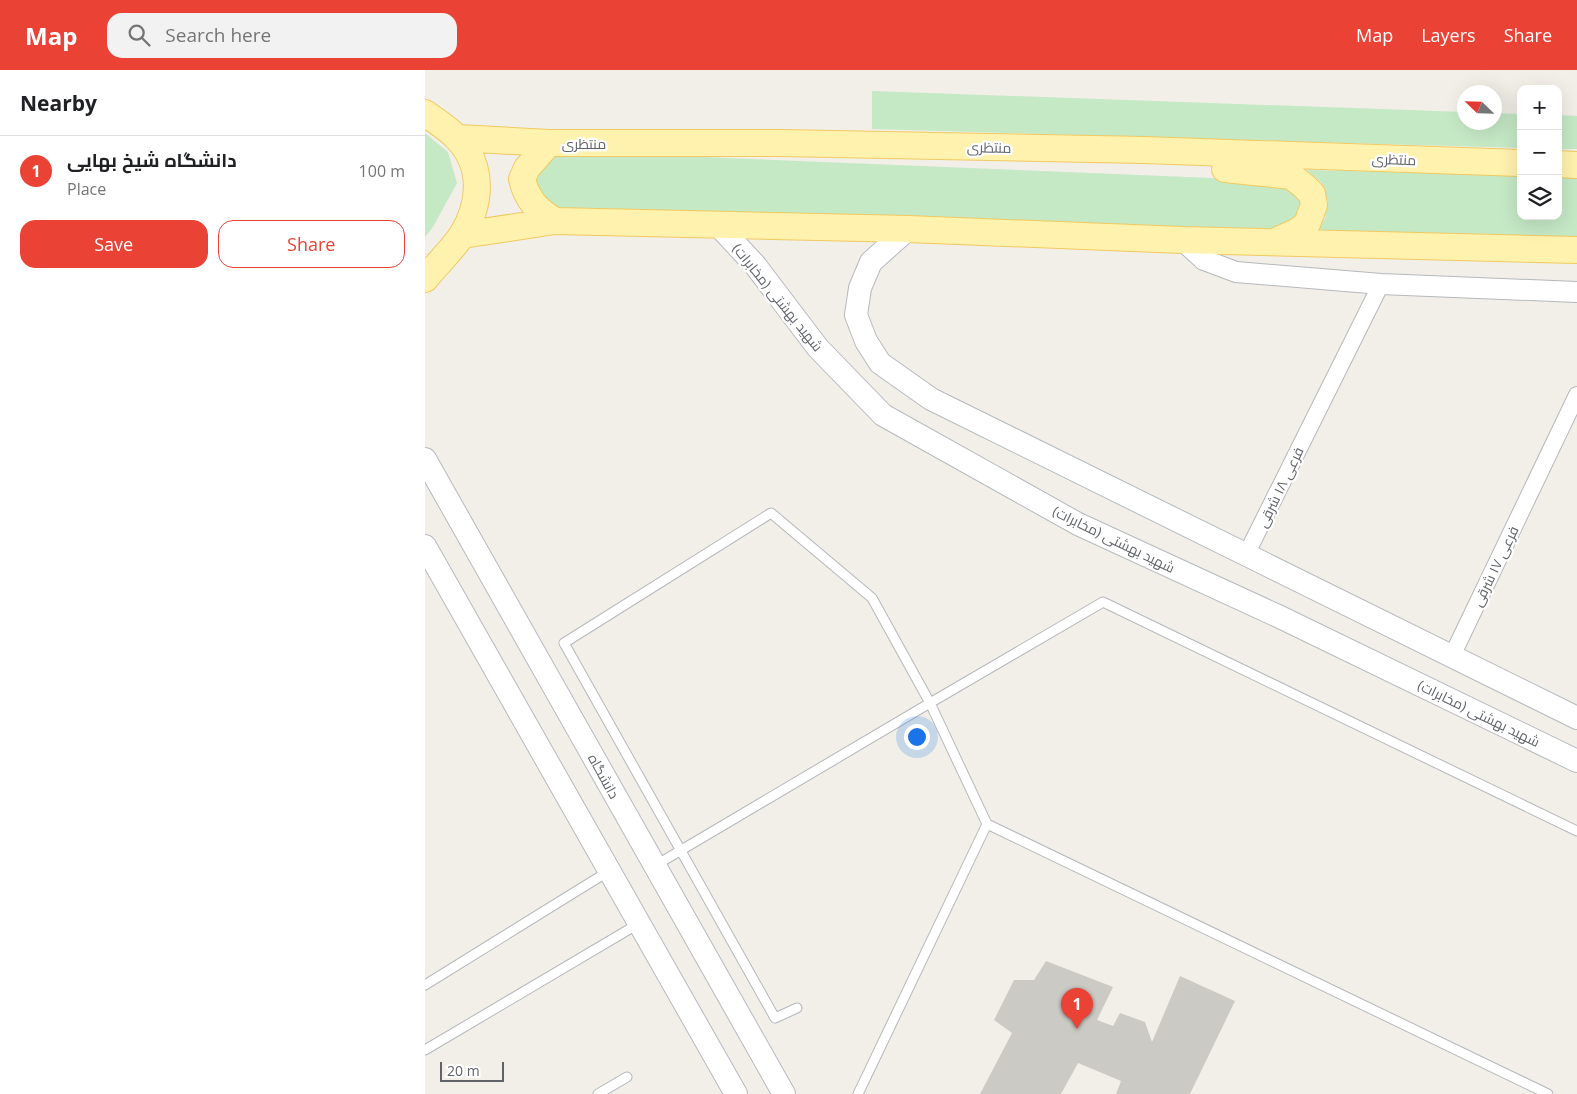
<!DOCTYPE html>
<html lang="en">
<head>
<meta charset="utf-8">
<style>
  body { margin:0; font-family:"Open Sans",Cairo,sans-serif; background:#f2f2f2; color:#202124 }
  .controls { position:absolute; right:15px; top:15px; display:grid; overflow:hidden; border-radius:10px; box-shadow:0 5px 20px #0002 }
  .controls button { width:45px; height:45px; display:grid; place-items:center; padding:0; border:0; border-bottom:1px solid #e0e0e0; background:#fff; color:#202124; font:25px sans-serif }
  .compass { position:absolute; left:1032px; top:15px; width:45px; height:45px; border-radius:50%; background:#fff; box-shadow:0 5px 20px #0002; rotate:293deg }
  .scale { position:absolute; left:15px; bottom:12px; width:64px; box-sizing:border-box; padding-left:5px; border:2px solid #5f6368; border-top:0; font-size:14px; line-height:18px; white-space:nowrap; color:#5f6368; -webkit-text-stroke:4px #fff; paint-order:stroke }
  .you { position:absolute; left:491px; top:666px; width:18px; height:18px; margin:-12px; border:4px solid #fff; border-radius:50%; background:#1a73e8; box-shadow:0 0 0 8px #1a73e833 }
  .badge { display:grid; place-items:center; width:32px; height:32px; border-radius:50%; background:#ea4335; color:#fff; font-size:16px; font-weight:700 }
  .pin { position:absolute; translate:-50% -41px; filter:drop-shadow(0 1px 2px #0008) }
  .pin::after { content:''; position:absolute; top:26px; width:18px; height:15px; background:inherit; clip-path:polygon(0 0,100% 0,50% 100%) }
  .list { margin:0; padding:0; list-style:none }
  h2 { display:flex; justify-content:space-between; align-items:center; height:65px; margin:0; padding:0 20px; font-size:21px }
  h2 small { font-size:16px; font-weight:400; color:#757577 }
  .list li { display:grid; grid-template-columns:32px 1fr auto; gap:15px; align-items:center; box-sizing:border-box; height:70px; padding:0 20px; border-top:1px solid #e0e0e0 }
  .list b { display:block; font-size:19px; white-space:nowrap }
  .list p { margin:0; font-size:16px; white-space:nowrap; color:#757577 }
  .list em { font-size:16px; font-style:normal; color:#757577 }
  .actions { display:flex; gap:10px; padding:15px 20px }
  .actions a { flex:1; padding:11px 0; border:1px solid #ea4335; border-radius:15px; text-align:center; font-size:18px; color:#ea4335 }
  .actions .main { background:#ea4335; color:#fff }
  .icon { flex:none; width:28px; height:28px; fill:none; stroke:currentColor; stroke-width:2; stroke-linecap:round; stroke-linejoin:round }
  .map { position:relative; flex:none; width:1152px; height:1024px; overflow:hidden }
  header { display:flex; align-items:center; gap:30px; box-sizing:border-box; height:70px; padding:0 25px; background:#ea4335; color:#fff }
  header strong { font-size:24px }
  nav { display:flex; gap:28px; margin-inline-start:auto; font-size:18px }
  .search { width:350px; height:45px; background:#f2f2f2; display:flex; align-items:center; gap:12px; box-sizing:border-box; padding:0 18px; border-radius:15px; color:#757577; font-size:19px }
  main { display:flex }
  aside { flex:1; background:#fff }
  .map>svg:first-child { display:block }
  .green { fill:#c5e8c5 }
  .building { fill:#cccac5 }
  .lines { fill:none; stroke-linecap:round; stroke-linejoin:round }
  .service-casing { stroke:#b5b8bc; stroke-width:11 }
  .minor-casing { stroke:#b5b8bc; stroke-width:18 }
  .tertiary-casing { stroke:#b5b8bc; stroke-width:22 }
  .secondary-casing { stroke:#b6babf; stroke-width:24 }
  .primary-casing { stroke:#f2c960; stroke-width:28 }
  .service { stroke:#fff; stroke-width:9 }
  .minor { stroke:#fff; stroke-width:16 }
  .tertiary { stroke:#fff; stroke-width:20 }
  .secondary { stroke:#fff; stroke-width:22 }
  .primary { stroke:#fff2af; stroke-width:26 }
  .labels { text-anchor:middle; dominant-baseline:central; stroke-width:4.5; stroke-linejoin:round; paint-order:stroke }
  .street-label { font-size:14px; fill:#5f6368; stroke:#fff }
</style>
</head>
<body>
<header>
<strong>Map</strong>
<div class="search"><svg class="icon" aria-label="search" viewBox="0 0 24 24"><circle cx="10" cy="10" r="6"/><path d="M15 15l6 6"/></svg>Search here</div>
<nav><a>Map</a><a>Layers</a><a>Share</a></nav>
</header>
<main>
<aside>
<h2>Nearby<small></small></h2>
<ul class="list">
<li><span class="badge">1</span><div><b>دانشگاه شیخ بهایی</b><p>Place</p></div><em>100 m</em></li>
</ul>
<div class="actions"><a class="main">Save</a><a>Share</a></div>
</aside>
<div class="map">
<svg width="1152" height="1024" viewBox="0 0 1152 1024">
  <rect width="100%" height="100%" fill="#f1efe8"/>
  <path class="green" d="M447,21L1039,42L1040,52H1070V43L1096,44V78L447,59Z
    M1133,45L1152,46V79H1133Z
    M0,63L23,82L32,113L8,157L0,167Z
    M132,81L857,111L868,115L881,143L842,164L132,145L105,111Z
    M882,100L1096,105V146H1133V106H1152V171L888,164L900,148L903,132L897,113Z"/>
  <path class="building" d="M621,891L688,917L672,950L688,956L695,943L720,952L727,972L755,906L810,931L765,1024H691L696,1011L653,993L636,1024H555L587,963L569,950L589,910H609Z"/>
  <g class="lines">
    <g class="service-casing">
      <path id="service" d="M562,754L1123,1024
        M231,795L505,633L678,532L1152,761
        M0,915L184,801
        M372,938L350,948L139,573L346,443L447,528L505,633L562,754L433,1024
        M0,980L213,854
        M173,1024L202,1007"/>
    </g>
    <g class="minor-casing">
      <path id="minor" d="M821,485L956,214
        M1027,586L1152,325"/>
    </g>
    <g class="tertiary-casing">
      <path id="tertiary" d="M757,170L779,190L811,202L956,214L1152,222"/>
    </g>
    <g class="secondary-casing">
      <path id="secondary" d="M293,155L330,195L393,278L458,345L653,454L855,547L1152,691
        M483,159L446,192L435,218L431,245L441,271L455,293L506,329L1152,648
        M0,389L359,1024
        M0,476L311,1024"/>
    </g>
    <g class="primary-casing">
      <path id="primary" d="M0,43C11,51 24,59 33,69C59,97 56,134 37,165C27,180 12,194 0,209
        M33,68L124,73H356L719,80L1096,93
        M124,73L102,98L97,109C102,130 112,140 130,151
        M1133,94L1152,95
        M800,99L866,106L879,116L887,124L889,135L882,154L873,161L849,172
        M37,165L130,151L483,159L757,170L1152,180"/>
    </g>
    <use href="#service" class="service"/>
    <use href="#minor" class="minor"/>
    <use href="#tertiary" class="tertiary"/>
    <use href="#secondary" class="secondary"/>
    <use href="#primary" class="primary"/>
  </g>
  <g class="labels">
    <g class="street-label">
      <text x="159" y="73">منتظری</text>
      <text transform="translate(564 77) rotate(1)">منتظری</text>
      <text transform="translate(969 89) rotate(2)">منتظری</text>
      <text transform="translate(353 227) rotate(51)">شهید بهشتی (مخابرات)</text>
      <text transform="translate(855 417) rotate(-64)">فرعی ۱۸ شرقی</text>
      <text transform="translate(689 469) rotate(26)">شهید بهشتی (مخابرات)</text>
      <text transform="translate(1070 496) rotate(-64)">فرعی ۱۷ شرقی</text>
      <text transform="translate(1054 643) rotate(26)">شهید بهشتی (مخابرات)</text>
      <text transform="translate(179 706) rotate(61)">دانشگاه</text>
    </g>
  </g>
</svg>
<div class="controls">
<button>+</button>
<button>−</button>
<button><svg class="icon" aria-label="layers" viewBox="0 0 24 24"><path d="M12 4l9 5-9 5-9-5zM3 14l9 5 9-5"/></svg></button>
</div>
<svg class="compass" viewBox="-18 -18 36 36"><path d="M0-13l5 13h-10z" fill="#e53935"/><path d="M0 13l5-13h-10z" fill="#757577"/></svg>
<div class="scale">20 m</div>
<div class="you"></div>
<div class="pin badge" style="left:652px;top:959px">1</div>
</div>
</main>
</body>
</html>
